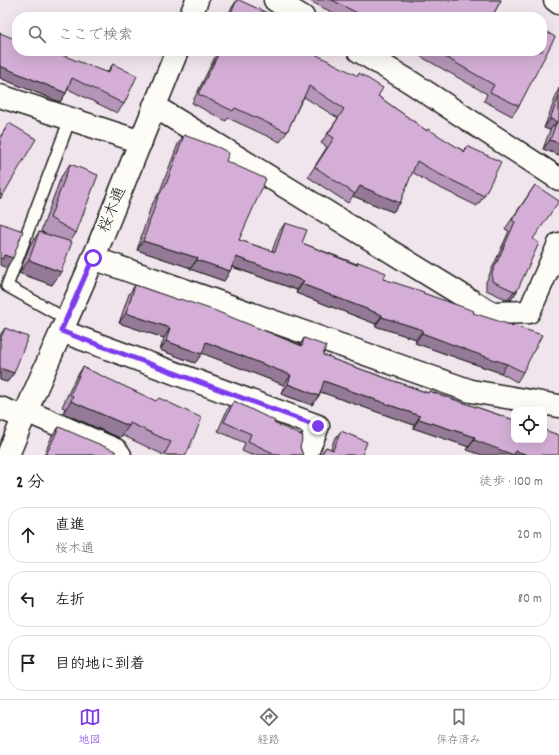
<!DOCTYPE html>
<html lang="ja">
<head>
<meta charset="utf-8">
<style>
  body { margin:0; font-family:Dekko,"Klee One",sans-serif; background:#f6f6f6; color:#202124 }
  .controls { position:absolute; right:12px; bottom:12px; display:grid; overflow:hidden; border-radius:8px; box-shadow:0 4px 16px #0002 }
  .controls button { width:36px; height:36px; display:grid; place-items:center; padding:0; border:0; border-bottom:1px solid #e0e0e0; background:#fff; color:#202124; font:20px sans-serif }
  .stop { position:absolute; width:12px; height:12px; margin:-9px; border:3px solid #7c3aed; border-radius:50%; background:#fff }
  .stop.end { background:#7c3aed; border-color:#fff; box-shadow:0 1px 4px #0008 }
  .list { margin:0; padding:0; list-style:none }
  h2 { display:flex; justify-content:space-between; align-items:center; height:52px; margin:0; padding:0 16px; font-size:17px }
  h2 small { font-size:13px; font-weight:400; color:#757577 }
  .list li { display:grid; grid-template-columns:26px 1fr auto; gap:12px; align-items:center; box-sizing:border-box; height:56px; margin:0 8px 8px; padding:0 8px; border:1px solid #e0e0e0; border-radius:16px }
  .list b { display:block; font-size:15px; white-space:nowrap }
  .list p { margin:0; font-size:13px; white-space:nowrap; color:#757577 }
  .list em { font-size:13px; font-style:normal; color:#757577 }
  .icon { flex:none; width:22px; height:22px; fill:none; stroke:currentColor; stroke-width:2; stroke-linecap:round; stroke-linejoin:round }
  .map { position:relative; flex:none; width:559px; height:455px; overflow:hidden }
  .search { position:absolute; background:#fff; box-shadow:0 4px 16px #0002; left:12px; right:12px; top:12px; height:44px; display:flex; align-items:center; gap:10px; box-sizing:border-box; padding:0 14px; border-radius:16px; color:#757577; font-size:15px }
  .sheet { height:244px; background:#fff }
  nav { display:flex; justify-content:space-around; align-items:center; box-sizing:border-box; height:56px; border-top:1px solid #e0e0e0; background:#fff; font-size:11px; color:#757577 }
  nav a { display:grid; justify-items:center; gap:2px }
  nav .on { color:#7c3aed }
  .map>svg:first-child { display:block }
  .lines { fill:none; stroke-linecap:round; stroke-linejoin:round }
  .service-casing { stroke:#1c1c1c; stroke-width:14 }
  .minor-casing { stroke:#1c1c1c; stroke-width:25 }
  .tertiary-casing { stroke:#1c1c1c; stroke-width:25 }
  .service { stroke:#fdfcf7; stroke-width:11 }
  .minor { stroke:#fdfcf7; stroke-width:22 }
  .tertiary { stroke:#fdfcf7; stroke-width:22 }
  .wall { fill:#b696b8; stroke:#1c1c1c }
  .shaded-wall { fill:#947a96; stroke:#1c1c1c }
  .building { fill:#d4aed6; stroke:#1c1c1c }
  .route { stroke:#7c3aed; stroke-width:5 }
  .labels { text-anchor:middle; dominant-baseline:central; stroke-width:3.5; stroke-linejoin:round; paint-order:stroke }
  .street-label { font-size:16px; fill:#1c1c1c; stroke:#fdfcf7 }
</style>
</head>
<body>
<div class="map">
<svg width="559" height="455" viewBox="0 0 559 455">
  <rect width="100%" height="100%" fill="#f1e5ed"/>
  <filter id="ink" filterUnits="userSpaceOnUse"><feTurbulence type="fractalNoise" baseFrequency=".025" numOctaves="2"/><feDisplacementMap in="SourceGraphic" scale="8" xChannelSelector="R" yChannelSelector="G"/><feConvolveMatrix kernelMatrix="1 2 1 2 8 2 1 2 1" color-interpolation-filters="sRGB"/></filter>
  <g filter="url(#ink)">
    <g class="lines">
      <g class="service-casing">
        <path id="service" d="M66,319L7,286L70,119"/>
      </g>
      <g class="minor-casing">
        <path id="minor" d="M275,0L303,17
          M555,0L559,3
          M359,51L409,81L559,179
          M0,96L141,142
          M154,106L491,313L529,312L559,244
          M93,258L471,391L559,406
          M61,331L318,426L306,455
          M0,408L23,417
          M26,411L116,450L120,455"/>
      </g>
      <g class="tertiary-casing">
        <path id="tertiary" d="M190,17L197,0
          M8,455C35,388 66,323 94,257C122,189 149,120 177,51"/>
      </g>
      <use href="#service" class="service"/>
      <use href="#minor" class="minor"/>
      <use href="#tertiary" class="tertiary"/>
    </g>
    <path class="wall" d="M237,0L276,17H227L231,9Z
      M308,0H501L494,13L502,17H341Z
      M0,33L17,51L107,72L113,64L124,104L117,113L68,89L66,93L60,102L0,78Z
      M218,51H314L313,53L378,96L427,131L464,151L467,146L484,196L477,206L430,183L412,172L400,203L393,212L353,196L348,203L308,177L327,147L321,143L338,118L304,97L300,104L287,132L280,142L228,118L226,121L192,103Z
      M411,51H542L519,106L512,116L484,101L487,94Z
      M559,88V155L543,149L550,130L544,128Z
      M9,123L3,195L0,199V137Z
      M184,135L226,161L239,240L272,251L279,232L285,223L302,243L357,264L358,262L383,279L423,293L473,313L523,372L517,382L501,373L466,361L415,343L416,339L375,326L376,324L296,293L297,290L232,267L230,271L224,281L190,269L191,268L137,250L151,206L160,191L178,144Z
      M70,164L76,233L70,242L52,285L19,273L30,245L39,232L44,233L41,231L61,177Z
      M535,185L533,239L517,291L511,300H508L486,290V282L509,231L505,229Z
      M135,285L300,345L304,338L323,355L332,359L428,393L429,391L514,420L467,450L469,447L413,428L414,425L321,392L312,405L281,394L284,385L202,353L195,363L160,350L164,338L119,323L129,294Z
      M5,328L14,373L7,382L0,380V335Z
      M83,367L186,455H161L162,454L122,435L120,438L63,413L65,408L62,407L75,379Z
      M234,401L274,423L300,447L302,453L304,455H251L242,451L245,443L218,431L227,410Z
      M59,427L115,455H44L52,436Z
      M341,431L362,455H320L326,447L331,449L334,440Z"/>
    <path class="shaded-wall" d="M0,66L66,93L60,102L0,78Z
      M550,119L557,121L550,130L544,128Z
      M550,140L559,143V155L543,149Z
      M360,186L400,203L393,212L353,196Z
      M143,241L198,258L191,268L137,250Z
      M4,255L13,258L6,268L0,265V258Z
      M236,257L304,281L297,290L230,266Z
      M29,260L61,272L52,285L19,273Z
      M197,260L230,271L224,281L190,269Z
      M302,284L382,315L376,324L296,293Z
      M514,291H517L511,300H508Z
      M126,313L170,328L164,338L119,323Z
      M382,317L423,330L416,339L375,326Z
      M422,333L507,364L501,373L466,361L415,343Z
      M166,341L202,354L195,363L160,350Z
      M206,342L291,375L284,385L199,352Z
      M0,368L14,373L7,382L0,380Z
      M324,381L420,416L414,425L318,391Z
      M288,384L319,396L312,405L281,394Z
      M71,401L129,426L120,438L63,413Z
      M419,419L475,437L469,447L413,428Z
      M474,440L515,451L529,455H482L467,450Z"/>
    <path class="building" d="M237,0H239L276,17H229Z
      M332,0H501L494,13L502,17H365Z
      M542,29L555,37L519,106L490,92L494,85L435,51H542Z
      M0,33L17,40V51H52L108,73L113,64L137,76L124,104L72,78L66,93L0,66Z
      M220,51H314L313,53L358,76L359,73L383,88L378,96L427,131L428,129L465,152L467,146L501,162L484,196L437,173L417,161L400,203L360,186L355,194L315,167L334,138L328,134L344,109L309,86L303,99H302L287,132L235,108L233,111L198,94Z
      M559,96V143L550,140L557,121L550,119Z
      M9,123L36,139L3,195L0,194V138Z
      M184,135L220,148L229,153L226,161L266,179L239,240L275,252L285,223L307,230L302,243L357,265L358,262L386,273L383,279L424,292L423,293L474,311L473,313L542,335L523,372L507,364L472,352L422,333L423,330L382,317V315L302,284L304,281L236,257L230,271L197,260L198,258L143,241L158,197L167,182Z
      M70,164L98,175L76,233L50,218Z
      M535,185L559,201L533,239L539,243L517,291H514L492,281V273L515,222L512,220Z
      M0,223L23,231L13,258L4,255L3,259L0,258Z
      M39,232L72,242L61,272L29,260Z
      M135,285L179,300L180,299L216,311L302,346L304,338L326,346L323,355L333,358L332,359L428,393L429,391L514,420V440H544V430L559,435V455H529L515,451L514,455L474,440L475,437L419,419L420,416L324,381L319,396L288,384L291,375L206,342L202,354L166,341L170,328L126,313Z
      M5,328L28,337L14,373L0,368V340Z
      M83,367L156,401L159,398L202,418L186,455H164L171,442L130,423L129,426L71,401L73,396L70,395Z
      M234,401L275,421L274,423L303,436L300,447L302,453L304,455H277L248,441L251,434L224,422Z
      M59,427L115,451L116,452L115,455H46Z
      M341,431L367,442L362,455H321L326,447L333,450Z"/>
  </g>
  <g class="lines" filter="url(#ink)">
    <path class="route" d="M93,258L61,331L318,426"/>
  </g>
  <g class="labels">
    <g class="street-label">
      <text transform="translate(113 210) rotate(-68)">桜木通</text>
    </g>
  </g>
</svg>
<div class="controls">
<button><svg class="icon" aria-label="locate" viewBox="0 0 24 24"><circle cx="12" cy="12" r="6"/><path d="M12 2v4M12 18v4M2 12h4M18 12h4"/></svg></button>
</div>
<div class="stop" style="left:93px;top:258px"></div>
<div class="stop end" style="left:318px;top:426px"></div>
<div class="search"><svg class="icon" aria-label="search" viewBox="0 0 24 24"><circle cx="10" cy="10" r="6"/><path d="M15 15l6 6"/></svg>ここで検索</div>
</div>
<section class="sheet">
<h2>2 分<small>徒歩 · 100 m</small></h2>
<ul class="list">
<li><svg class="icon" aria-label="ahead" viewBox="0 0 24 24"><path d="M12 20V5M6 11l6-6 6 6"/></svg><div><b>直進</b><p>桜木通</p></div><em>20 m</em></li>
<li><svg class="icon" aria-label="left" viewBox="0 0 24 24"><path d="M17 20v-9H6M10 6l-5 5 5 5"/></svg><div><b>左折</b></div><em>80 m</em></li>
<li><svg class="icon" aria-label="arrive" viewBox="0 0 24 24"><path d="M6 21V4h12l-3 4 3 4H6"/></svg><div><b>目的地に到着</b></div></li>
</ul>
</section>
<nav>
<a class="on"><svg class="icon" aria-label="map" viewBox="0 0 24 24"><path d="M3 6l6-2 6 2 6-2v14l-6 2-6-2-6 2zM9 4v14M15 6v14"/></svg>地図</a>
<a><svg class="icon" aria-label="directions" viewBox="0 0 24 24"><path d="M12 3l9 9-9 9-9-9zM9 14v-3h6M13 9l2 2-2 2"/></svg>経路</a>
<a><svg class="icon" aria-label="saved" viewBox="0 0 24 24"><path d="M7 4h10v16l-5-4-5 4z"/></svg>保存済み</a>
</nav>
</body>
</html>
